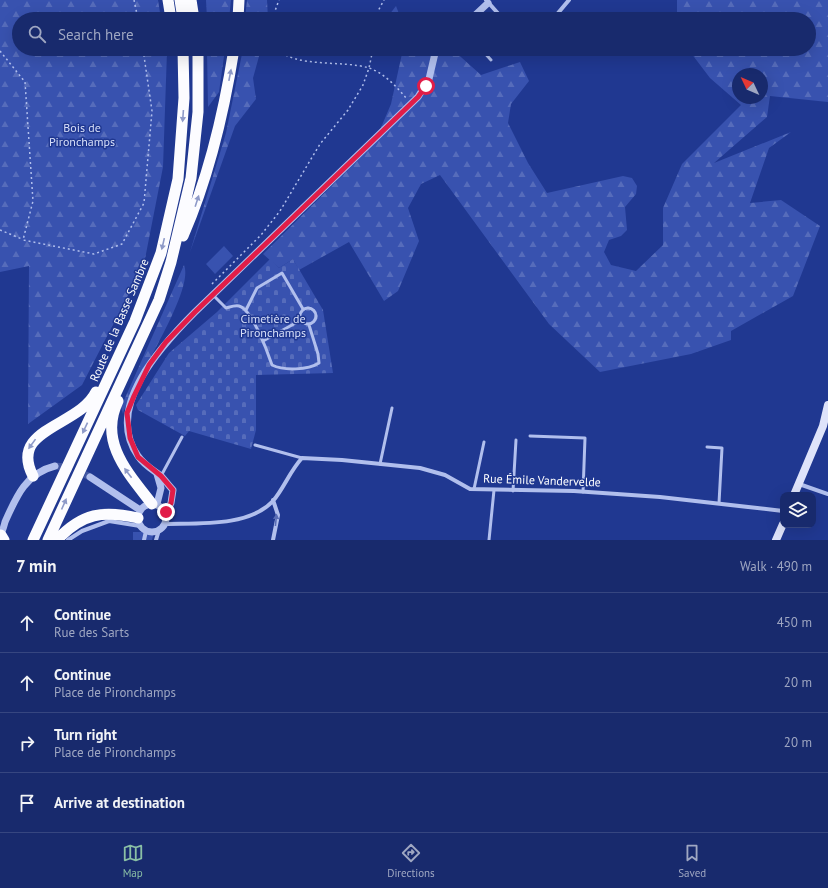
<!DOCTYPE html>
<html lang="en">
<head>
<meta charset="utf-8">
<style>
  body { margin:0; font-family:"PT Sans",sans-serif; background:#213272; color:#f1f3f6 }
  .controls { position:absolute; right:12px; bottom:12px; display:grid; overflow:hidden; border-radius:8px; box-shadow:0 4px 16px #0002 }
  .controls button { width:36px; height:36px; display:grid; place-items:center; padding:0; border:0; border-bottom:1px solid #364680; background:#182a6d; color:#f1f3f6; font:20px sans-serif }
  .compass { position:absolute; left:732px; top:68px; width:36px; height:36px; border-radius:50%; background:#182a6d; box-shadow:0 4px 16px #0002; rotate:314deg }
  .stop { position:absolute; width:12px; height:12px; margin:-9px; border:3px solid #e11d48; border-radius:50%; background:#fff }
  .stop.end { background:#e11d48; border-color:#fff; box-shadow:0 1px 4px #0008 }
  .list { margin:0; padding:0; list-style:none }
  h2 { display:flex; justify-content:space-between; align-items:center; height:52px; margin:0; padding:0 16px; font-size:17px }
  h2 small { font-size:13px; font-weight:400; color:#9fa7c2 }
  .list li { display:grid; grid-template-columns:26px 1fr auto; gap:12px; align-items:center; box-sizing:border-box; height:60px; padding:0 16px; border-top:1px solid #364680 }
  .list b { display:block; font-size:15px; white-space:nowrap }
  .list p { margin:0; font-size:13px; white-space:nowrap; color:#9fa7c2 }
  .list em { font-size:13px; font-style:normal; color:#9fa7c2 }
  .icon { flex:none; width:22px; height:22px; fill:none; stroke:currentColor; stroke-width:2; stroke-linecap:round; stroke-linejoin:round }
  .map { position:relative; flex:none; width:828px; height:540px; overflow:hidden }
  .search { position:absolute; background:#182a6d; box-shadow:0 4px 16px #0002; left:12px; right:12px; top:12px; height:44px; display:flex; align-items:center; gap:10px; box-sizing:border-box; padding:0 14px; border-radius:22px; color:#9fa7c2; font-size:15px }
  .sheet { height:292px; background:#182a6d }
  nav { display:flex; justify-content:space-around; align-items:center; box-sizing:border-box; height:56px; border-top:1px solid #364680; background:#182a6d; font-size:11px; color:#9fa7c2 }
  nav a { display:grid; justify-items:center; gap:2px }
  nav .on { color:#8abfa5 }
  .map>svg:first-child { display:block }
  .forest { fill:url(#forest-firs); fill-rule:evenodd }
  .cemetery { fill:url(#cemetery-stones) }
  .park { fill:url(#park-tufts) }
  .garden { fill:#3852af }
  .lines { fill:none; stroke-linecap:round; stroke-linejoin:round }
  .tertiary-tunnel { stroke:#4156a2; stroke-width:7; stroke-dasharray:7 3.5; stroke-linecap:butt }
  .path { stroke:#b1bfed; stroke-width:1.5; stroke-dasharray:2 3; stroke-linecap:butt }
  .service { stroke:#b1bfed; stroke-width:3 }
  .minor { stroke:#b1bfed; stroke-width:4 }
  .tertiary { stroke:#b1bfed; stroke-width:7 }
  .secondary { stroke:#dee3fa; stroke-width:8 }
  .trunk { stroke:#fcfcff; stroke-width:11 }
  .oneway { fill:#8e9ac8 }
  .oneway2 { fill:#5a6eb6 }
  .route { stroke:#e11d48; stroke-width:5 }
  .labels { text-anchor:middle; dominant-baseline:central; stroke-width:3; stroke-linejoin:round; paint-order:stroke }
  .park-label { font-size:12px; fill:#d7dff9; stroke:#203891 }
  .street-label { font-size:12px; fill:#fff; stroke:#203891 }
</style>
</head>
<body>
<div class="map">
<svg width="828" height="540" viewBox="0 0 828 540">
  <defs>
    <pattern id="forest-firs" width="22" height="20" patternUnits="userSpaceOnUse"><rect width="22" height="20" fill="#3852af"/><path d="M5 1l3.5 6h-7zM16 11l3.5 6h-7z" fill="#566cbb"/></pattern>
    <pattern id="cemetery-stones" width="16" height="16" patternUnits="userSpaceOnUse"><rect width="16" height="16" fill="#3852af"/><path d="M2 7V4a2 2 0 0 1 4 0v3zM10 15v-3a2 2 0 0 1 4 0v3z" fill="#566cbb"/></pattern>
    <pattern id="park-tufts" width="24" height="20" patternUnits="userSpaceOnUse"><rect width="24" height="20" fill="#3852af"/><path d="M3 7l-1-3M5 7V3M7 7l1-3M15 17l-1-3M17 17v-4M19 17l1-3" fill="none" stroke="#566cbb"/></pattern>
  </defs>
  <rect width="100%" height="100%" fill="#203891"/>
  <path class="forest" d="M0,0H158L161,19H19V49H167V51L163,167L144,264L82,385L28,424L29,266L0,272Z
    M206,0H231L229,19H207Z
    M247,0H267L268,19H245Z
    M677,0H828V102L770,96L767,117L714,163L791,132L769,148L750,203L781,200L820,226L793,296L731,331V340L691,354L600,372L549,324L440,175L421,184L408,208L419,241L398,291L384,301L349,242L299,270L293,259L279,268L263,254L374,144L391,104L403,49H452L481,75L520,62L529,81L511,104L508,123L528,163L547,193L623,176L632,178L637,186L636,194L625,207L627,230L621,236L609,240L604,252L611,265L636,271L663,245V208L682,164L741,105L710,78L688,49H809V19H677ZM738,74H762V98H738Z
    M207,49H225L219,92L208,107Z
    M243,49H261L253,78L256,99L235,126L190,252L226,133Z
    M184,265C195,291 133,382 123,414L121,407Z"/>
  <path class="cemetery" d="M270,259L279,268L293,259L323,310L333,373L256,375V430L251,449L189,431L185,436L138,410L136,405L169,353L217,312Z"/>
  <path class="park" d="M396,6L401,19H386Z"/>
  <path class="garden" d="M224,246L233,256L215,274L206,264Z
    M133,532H154L152,540H133Z"/>
  <g class="lines">
    <path class="tertiary-tunnel" d="M55,466L72,468L90,477"/>
    <path class="path" d="M134,0L138,19
      M272,19L279,0
      M377,19L378,11L384,0
      M278,49C294,68 344,60 369,68C384,73 397,87 407,99
      M0,51L25,82L33,201L23,240L94,254L122,244L144,203L152,111L143,49
      M0,230L22,239
      M212,284L261,235L280,211L320,144L348,110L363,85L369,68L373,49"/>
    <path class="service" d="M481,49L491,60
      M214,296L226,308C230,307 235,305 239,306C252,309 268,353 272,365C284,371 308,370 319,363L318,354L309,325
      M300 316a8 8 0 1 1 16 0a8 8 0 1 1-16 0Z
      M246,310L257,288L282,273L303,309
      M263,341L301,320
      M530,436L585,438L583,492
      M255,445L302,458
      M707,447L722,448L719,503
      M380,464L392,408
      M161,476L182,437
      M474,489L484,442
      M513,491L516,440
      M489,540L494,490"/>
    <path class="minor" d="M486,0L503,19
      M553,19L569,0
      M799,484L828,494
      M273,500L278,515L273,540
      M165,524C198,523 249,527 273,501C284,488 290,471 302,458L342,460L420,468L445,475L470,489L574,491L660,497L783,511
      M68,540L82,531L109,521L140,526
      M144,540L146,531
      M156,540L159,530"/>
    <path class="tertiary" d="M471,19L488,3
      M90,477L140,510
      M138 518a14 14 0 1 1 28 0a14 14 0 1 1-28 0Z
      M157,504L161,488L157,474
      M166,514L171,503L173,490C169,486 165,480 161,476C153,470 144,465 138,456C103,407 163,344 195,312L418,97L429,79L436,49
      M0,535C2,533 4,526 5,522C16,497 26,473 55,466"/>
    <path class="secondary" d="M794,495L823,426L828,405
      M776,540L783,524"/>
    <path class="trunk" d="M168,0L171,19
      M180,0L183,19
      M191,0L194,19
      M238,19L239,0
      M183,236C209,177 224,112 234,49
      M118,401C98,442 129,474 152,504
      M33,476C8,428 79,427 96,392
      M1,535L4,540
      M33,540L135,321L161,253L178,179L184,98L183,49
      M48,540L159,300L171,262L191,178L198,112V49
      M57,540C82,513 103,510 138,518"/>
  </g>
  <defs><path id="oneway-solid" d="M-6-.8H1V-3.2L6.5 0L1 3.2V.8H-6Z"/></defs>
  <g class="oneway">
    <use href="#oneway-solid" transform="translate(230 75) rotate(-79)"/>
    <use href="#oneway-solid" transform="translate(183 116) rotate(94)"/>
    <use href="#oneway-solid" transform="translate(197 201) rotate(-72)"/>
    <use href="#oneway-solid" transform="translate(163 244) rotate(103)"/>
    <use href="#oneway-solid" transform="translate(85 428) rotate(115)"/>
    <use href="#oneway-solid" transform="translate(32 444) rotate(126)"/>
    <use href="#oneway-solid" transform="translate(128 473) rotate(-127)"/>
    <use href="#oneway-solid" transform="translate(64 504) rotate(-66)"/>
  </g>
  <use class="oneway2" href="#oneway-solid" transform="translate(276 520) rotate(-84)"/>
  <g class="lines">
    <path class="route" d="M166,512L171,503L173,490L161,476L138,457L130,438L127,413L134,396L149,365L166,342L195,312L418,97L426,86"/>
  </g>
  <g class="labels">
    <g class="park-label">
      <text x="82" y="127">Bois de<tspan x="82" dy="14">Pironchamps</tspan></text>
      <text x="273" y="318">Cimetière de<tspan x="273" dy="14">Pironchamps</tspan></text>
    </g>
    <g class="street-label">
      <text transform="translate(119 320) rotate(-67)">Route de la Basse Sambre</text>
      <text transform="translate(542 480) rotate(2)">Rue Émile Vandervelde</text>
    </g>
  </g>
</svg>
<div class="controls">
<button><svg class="icon" aria-label="layers" viewBox="0 0 24 24"><path d="M12 4l9 5-9 5-9-5zM3 14l9 5 9-5"/></svg></button>
</div>
<svg class="compass" viewBox="-18 -18 36 36"><path d="M0-13l5 13h-10z" fill="#e53935"/><path d="M0 13l5-13h-10z" fill="#9fa7c2"/></svg>
<div class="stop" style="left:426px;top:86px"></div>
<div class="stop end" style="left:166px;top:512px"></div>
<div class="search"><svg class="icon" aria-label="search" viewBox="0 0 24 24"><circle cx="10" cy="10" r="6"/><path d="M15 15l6 6"/></svg>Search here</div>
</div>
<section class="sheet">
<h2>7 min<small>Walk · 490 m</small></h2>
<ul class="list">
<li><svg class="icon" aria-label="ahead" viewBox="0 0 24 24"><path d="M12 20V5M6 11l6-6 6 6"/></svg><div><b>Continue</b><p>Rue des Sarts</p></div><em>450 m</em></li>
<li><svg class="icon" aria-label="ahead" viewBox="0 0 24 24"><path d="M12 20V5M6 11l6-6 6 6"/></svg><div><b>Continue</b><p>Place de Pironchamps</p></div><em>20 m</em></li>
<li><svg class="icon" aria-label="right" viewBox="0 0 24 24"><path d="M7 20v-9h11M14 6l5 5-5 5"/></svg><div><b>Turn right</b><p>Place de Pironchamps</p></div><em>20 m</em></li>
<li><svg class="icon" aria-label="arrive" viewBox="0 0 24 24"><path d="M6 21V4h12l-3 4 3 4H6"/></svg><div><b>Arrive at destination</b></div></li>
</ul>
</section>
<nav>
<a class="on"><svg class="icon" aria-label="map" viewBox="0 0 24 24"><path d="M3 6l6-2 6 2 6-2v14l-6 2-6-2-6 2zM9 4v14M15 6v14"/></svg>Map</a>
<a><svg class="icon" aria-label="directions" viewBox="0 0 24 24"><path d="M12 3l9 9-9 9-9-9zM9 14v-3h6M13 9l2 2-2 2"/></svg>Directions</a>
<a><svg class="icon" aria-label="saved" viewBox="0 0 24 24"><path d="M7 4h10v16l-5-4-5 4z"/></svg>Saved</a>
</nav>
</body>
</html>
